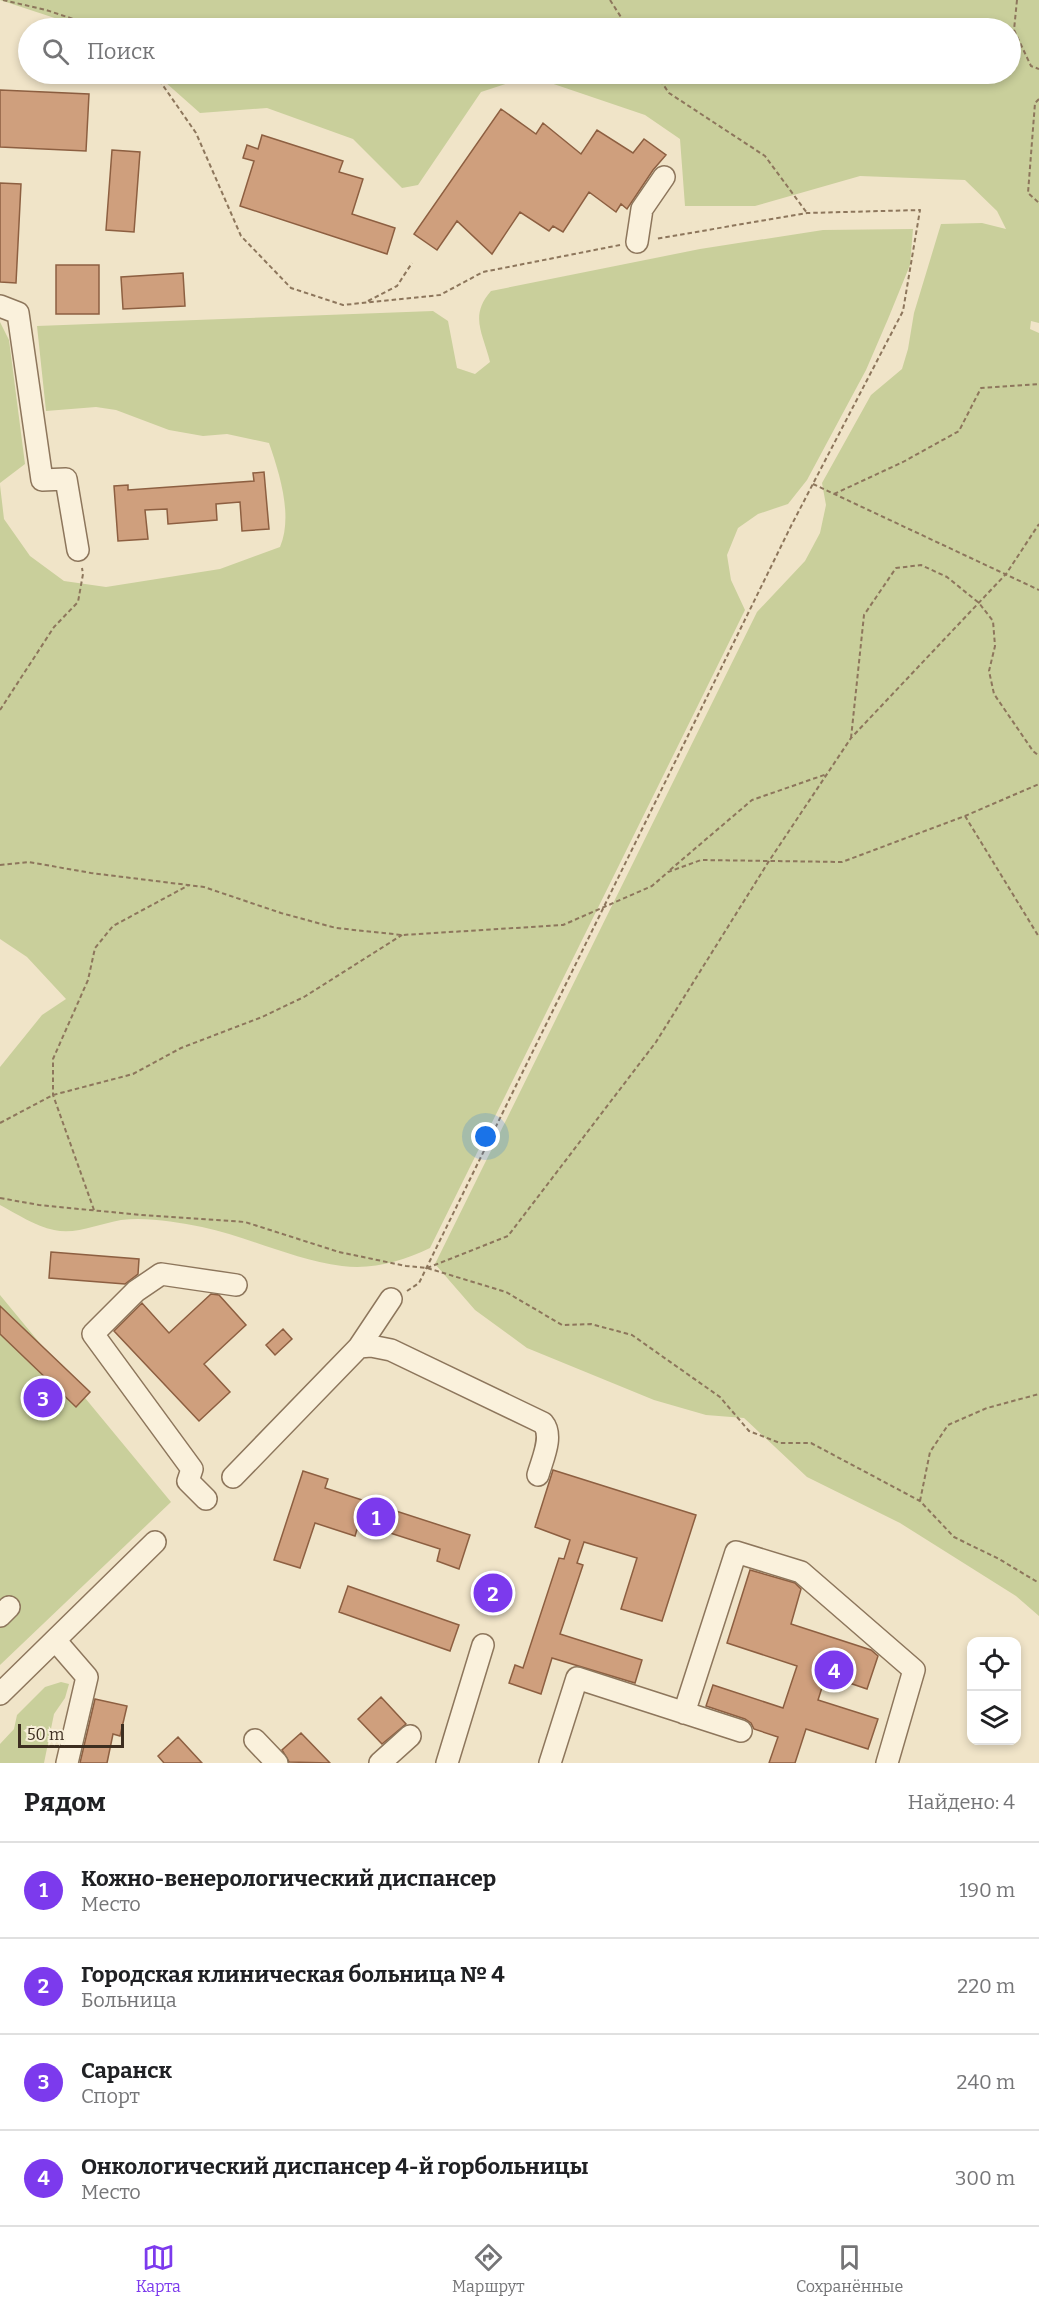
<!DOCTYPE html>
<html lang="ru">
<head>
<meta charset="utf-8">
<style>
  body { margin:0; font-family:Bitter,serif; background:#f2f2f2; color:#202124 }
  .controls { position:absolute; right:18px; bottom:18px; display:grid; overflow:hidden; border-radius:12px; box-shadow:0 3px 9px #0003 }
  .controls button { width:54px; height:54px; display:grid; place-items:center; padding:0; border:0; border-bottom:2px solid #e0e0e0; background:#fff; color:#202124; font:30px sans-serif }
  .scale { position:absolute; left:18px; bottom:15px; width:106px; box-sizing:border-box; padding-left:6px; border:3px solid #3d2e20; border-top:0; font-size:16px; line-height:21px; white-space:nowrap; color:#3d2e20; -webkit-text-stroke:4px #f7eed8; paint-order:stroke }
  .you { position:absolute; left:486px; top:1137px; width:21px; height:21px; margin:-15px; border:4px solid #fff; border-radius:50%; background:#1a73e8; box-shadow:0 0 0 9px #1a73e833 }
  .badge { display:grid; place-items:center; width:39px; height:39px; border-radius:50%; background:#7c3aed; color:#fff; font-size:20px; font-weight:700 }
  .pin { position:absolute; translate:-50% -50%; border:3px solid #fff; box-shadow:0 2px 6px #0006 }
  .list { margin:0; padding:0; list-style:none }
  h2 { display:flex; justify-content:space-between; align-items:center; height:78px; margin:0; padding:0 24px; font-size:26px }
  h2 small { font-size:20px; font-weight:400; color:#757577 }
  .list li { display:grid; grid-template-columns:39px 1fr auto; gap:18px; align-items:center; box-sizing:border-box; height:96px; padding:0 24px; border-top:2px solid #e0e0e0 }
  .list b { display:block; font-size:22px; white-space:nowrap }
  .list p { margin:0; font-size:20px; white-space:nowrap; color:#757577 }
  .list em { font-size:20px; font-style:normal; color:#757577 }
  .icon { flex:none; width:33px; height:33px; fill:none; stroke:currentColor; stroke-width:2; stroke-linecap:round; stroke-linejoin:round }
  .map { position:relative; flex:none; width:1039px; height:1763px; overflow:hidden }
  .search { position:absolute; background:#fff; box-shadow:0 3px 9px #0003; left:18px; right:18px; top:18px; height:66px; display:flex; align-items:center; gap:15px; box-sizing:border-box; padding:0 21px; border-radius:33px; color:#757577; font-size:22px }
  .sheet { height:462px; background:#fff }
  nav { display:flex; justify-content:space-around; align-items:center; box-sizing:border-box; height:84px; border-top:2px solid #e0e0e0; background:#fff; font-size:16px; color:#757577 }
  nav a { display:grid; justify-items:center; gap:3px }
  nav .on { color:#7c3aed }
  .map>svg:first-child { display:block }
  .green { fill:#c9cf9b }
  .building { fill:#cf9f7d; stroke:#8d5f41; stroke-width:1.5 }
  .lines { fill:none; stroke-linecap:round; stroke-linejoin:round }
  .minor-casing { stroke:#8d765c; stroke-width:24 }
  .path { stroke:#8d765c; stroke-width:2; stroke-dasharray:4.5 3; stroke-linecap:butt }
  .minor { stroke:#faf1dc; stroke-width:21 }
</style>
</head>
<body>
<div class="map">
<svg width="1039" height="1763" viewBox="0 0 1039 1763">
  <rect width="100%" height="100%" fill="#f0e4c8"/>
  <path class="green" d="M0,0H1039V323L1031,321L1030,329L1039,333V1616L1016,1596L900,1523L807,1477L744,1418L706,1415L654,1400L527,1348L475,1310L435,1264L757,612L805,561L820,533L826,505L822,483L871,395L902,369L908,349L914,313L941,224L982,223L1006,229L997,211L965,180L860,176L755,206H685L680,139L645,115L530,76L481,92L418,185L402,188L353,139L267,108L200,113L156,74H1010V28H85Z
    M913,229L910,265L888,319L866,370L807,480L788,504L758,514L738,528L727,555L731,580L745,610L430,1248C403,1261 373,1270 342,1266C294,1260 249,1237 202,1227C176,1222 147,1217 121,1220C98,1224 76,1235 54,1230C35,1226 17,1214 0,1205V1067L42,1015L66,999L27,957L0,939V485L4,519L30,556L64,581L106,587L220,569L280,547C293,516 280,475 269,443L227,434L203,436L169,430L116,410L96,407L46,411L37,326L433,311L448,321L457,368L475,374L490,362C483,333 469,316 491,291L700,249L823,230Z
    M0,322L9,340L25,464L0,483Z
    M0,1295L171,1502L0,1665Z
    M61,1682L69,1684L65,1698L54,1714L44,1763H0V1744L14,1729L17,1715L45,1687Z"/>
  <path class="building" d="M0,90L89,94L86,151L0,147Z
    M501,109L536,134L543,123L581,154L597,130L633,153L644,139L666,155L653,170L627,209L621,204L616,212L589,192L563,232L553,226L549,231L520,212L492,254L457,221L437,250L414,234Z
    M262,135L343,161L339,172L363,179L352,214L395,228L387,254L240,206L254,161L243,158L247,145L258,149Z
    M112,150L140,152L134,232L106,230Z
    M0,183L21,184L16,283L0,282Z
    M56,265H99V314H56Z
    M183,273L185,306L123,309L121,277Z
    M264,472L269,529L242,531L240,502L216,504L217,520L168,524L167,509L145,510L148,539L118,541L114,486L128,485V490L254,481L253,473Z
    M51,1252L139,1259L138,1274L125,1284L49,1278Z
    M211,1294L219,1295L246,1325L204,1364L230,1392L199,1421L114,1331L142,1303L169,1333Z
    M0,1306L90,1392L76,1407L0,1334Z
    M283,1329L292,1339L275,1355L266,1345Z
    M553,1470L696,1515L662,1621L621,1609L637,1558L584,1542L577,1563L583,1565L560,1634L642,1660L635,1683L552,1658L541,1694L509,1683L515,1665L523,1668L559,1558L564,1559L570,1540L535,1527Z
    M303,1471L328,1479L325,1488L470,1535L459,1569L437,1561L440,1549L359,1523L355,1536L315,1523L300,1568L274,1560Z
    M750,1570L795,1583L801,1589L791,1624L871,1650L878,1656L867,1689L826,1675L818,1700L878,1719L868,1749L806,1729L795,1763H769L778,1737L754,1729L751,1723L745,1719L706,1706L713,1685L783,1708L797,1666L727,1643Z
    M348,1586L459,1625L450,1651L339,1612Z
    M381,1697L406,1724L382,1744L358,1719Z
    M95,1699L127,1706L120,1736L113,1734L107,1763H80Z
    M301,1733L330,1763L289,1762L282,1750Z
    M178,1737L202,1763H164L158,1756Z"/>
  <g class="lines">
    <g class="minor-casing">
      <path id="minor" d="M637,242L642,209L664,177
        M0,306L18,313L42,480L66,479L78,550
        M359,1347L371,1346L391,1350L543,1423C554,1436 542,1460 538,1475
        M233,1477L359,1347L391,1299
        M206,1499L188,1481L192,1469L93,1334L136,1291L161,1274L236,1285
        M0,1616L9,1607
        M55,1640L87,1677L67,1763
        M0,1694L155,1542
        M684,1713L736,1552L801,1572L914,1670L887,1763
        M255,1740L277,1763
        M380,1763L410,1736
        M447,1763L483,1645
        M550,1763L577,1678L741,1731"/>
    </g>
    <path class="path" d="M3,0L46,10L101,28
      M610,0L628,28
      M1017,0L1014,30L1031,66L1039,69
      M155,74L196,133L241,236L291,288L343,305L440,295L483,272L620,245
      M656,74L669,93L765,156L807,213
      M1039,99L1035,103L1028,193L1039,203
      M368,301L397,286L412,263
      M813,484L1039,590
      M834,494L903,462L959,431L981,388L1039,384
      M0,710L54,627L78,602L83,574L82,568
      M851,738L864,615L896,568L921,565L947,577L979,603L993,621L995,646L989,671L994,694L1033,751L1039,756
      M965,816L1039,937
      M0,865L29,862L91,873L204,887L281,913L336,928L402,935L563,925L652,886L668,872L701,860L842,862L965,816L1039,784
      M670,870L752,800L827,774
      M0,1123L53,1095L133,1074L181,1048L262,1017L304,997L402,935
      M0,1198L39,1205L141,1215L245,1222L339,1252L406,1266L427,1268L506,1292L562,1325L591,1324L632,1335L720,1397L749,1431L780,1443H811L920,1501L954,1537L999,1559L1039,1583
      M94,1210L53,1095V1059L88,980L95,948L113,926L189,885
      M427,1268L508,1236L656,1042L769,861L851,738L1006,574L1039,524
      M407,1291L419,1283L791,526L903,311L920,210L807,213L655,239
      M920,1501L930,1452L948,1425L987,1408L1039,1394"/>
    <use href="#minor" class="minor"/>
  </g>
</svg>
<div class="controls">
<button><svg class="icon" aria-label="locate" viewBox="0 0 24 24"><circle cx="12" cy="12" r="6"/><path d="M12 2v4M12 18v4M2 12h4M18 12h4"/></svg></button>
<button><svg class="icon" aria-label="layers" viewBox="0 0 24 24"><path d="M12 4l9 5-9 5-9-5zM3 14l9 5 9-5"/></svg></button>
</div>
<div class="scale">50 m</div>
<div class="you"></div>
<div class="pin badge" style="left:376px;top:1517px">1</div>
<div class="pin badge" style="left:493px;top:1593px">2</div>
<div class="pin badge" style="left:43px;top:1398px">3</div>
<div class="pin badge" style="left:834px;top:1670px">4</div>
<div class="search"><svg class="icon" aria-label="search" viewBox="0 0 24 24"><circle cx="10" cy="10" r="6"/><path d="M15 15l6 6"/></svg>Поиск</div>
</div>
<section class="sheet">
<h2>Рядом<small>Найдено: 4</small></h2>
<ul class="list">
<li><span class="badge">1</span><div><b>Кожно-венерологический диспансер</b><p>Место</p></div><em>190 m</em></li>
<li><span class="badge">2</span><div><b>Городская клиническая больница № 4</b><p>Больница</p></div><em>220 m</em></li>
<li><span class="badge">3</span><div><b>Саранск</b><p>Спорт</p></div><em>240 m</em></li>
<li><span class="badge">4</span><div><b>Онкологический диспансер 4-й горбольницы</b><p>Место</p></div><em>300 m</em></li>
</ul>
</section>
<nav>
<a class="on"><svg class="icon" aria-label="map" viewBox="0 0 24 24"><path d="M3 6l6-2 6 2 6-2v14l-6 2-6-2-6 2zM9 4v14M15 6v14"/></svg>Карта</a>
<a><svg class="icon" aria-label="directions" viewBox="0 0 24 24"><path d="M12 3l9 9-9 9-9-9zM9 14v-3h6M13 9l2 2-2 2"/></svg>Маршрут</a>
<a><svg class="icon" aria-label="saved" viewBox="0 0 24 24"><path d="M7 4h10v16l-5-4-5 4z"/></svg>Сохранённые</a>
</nav>
</body>
</html>
